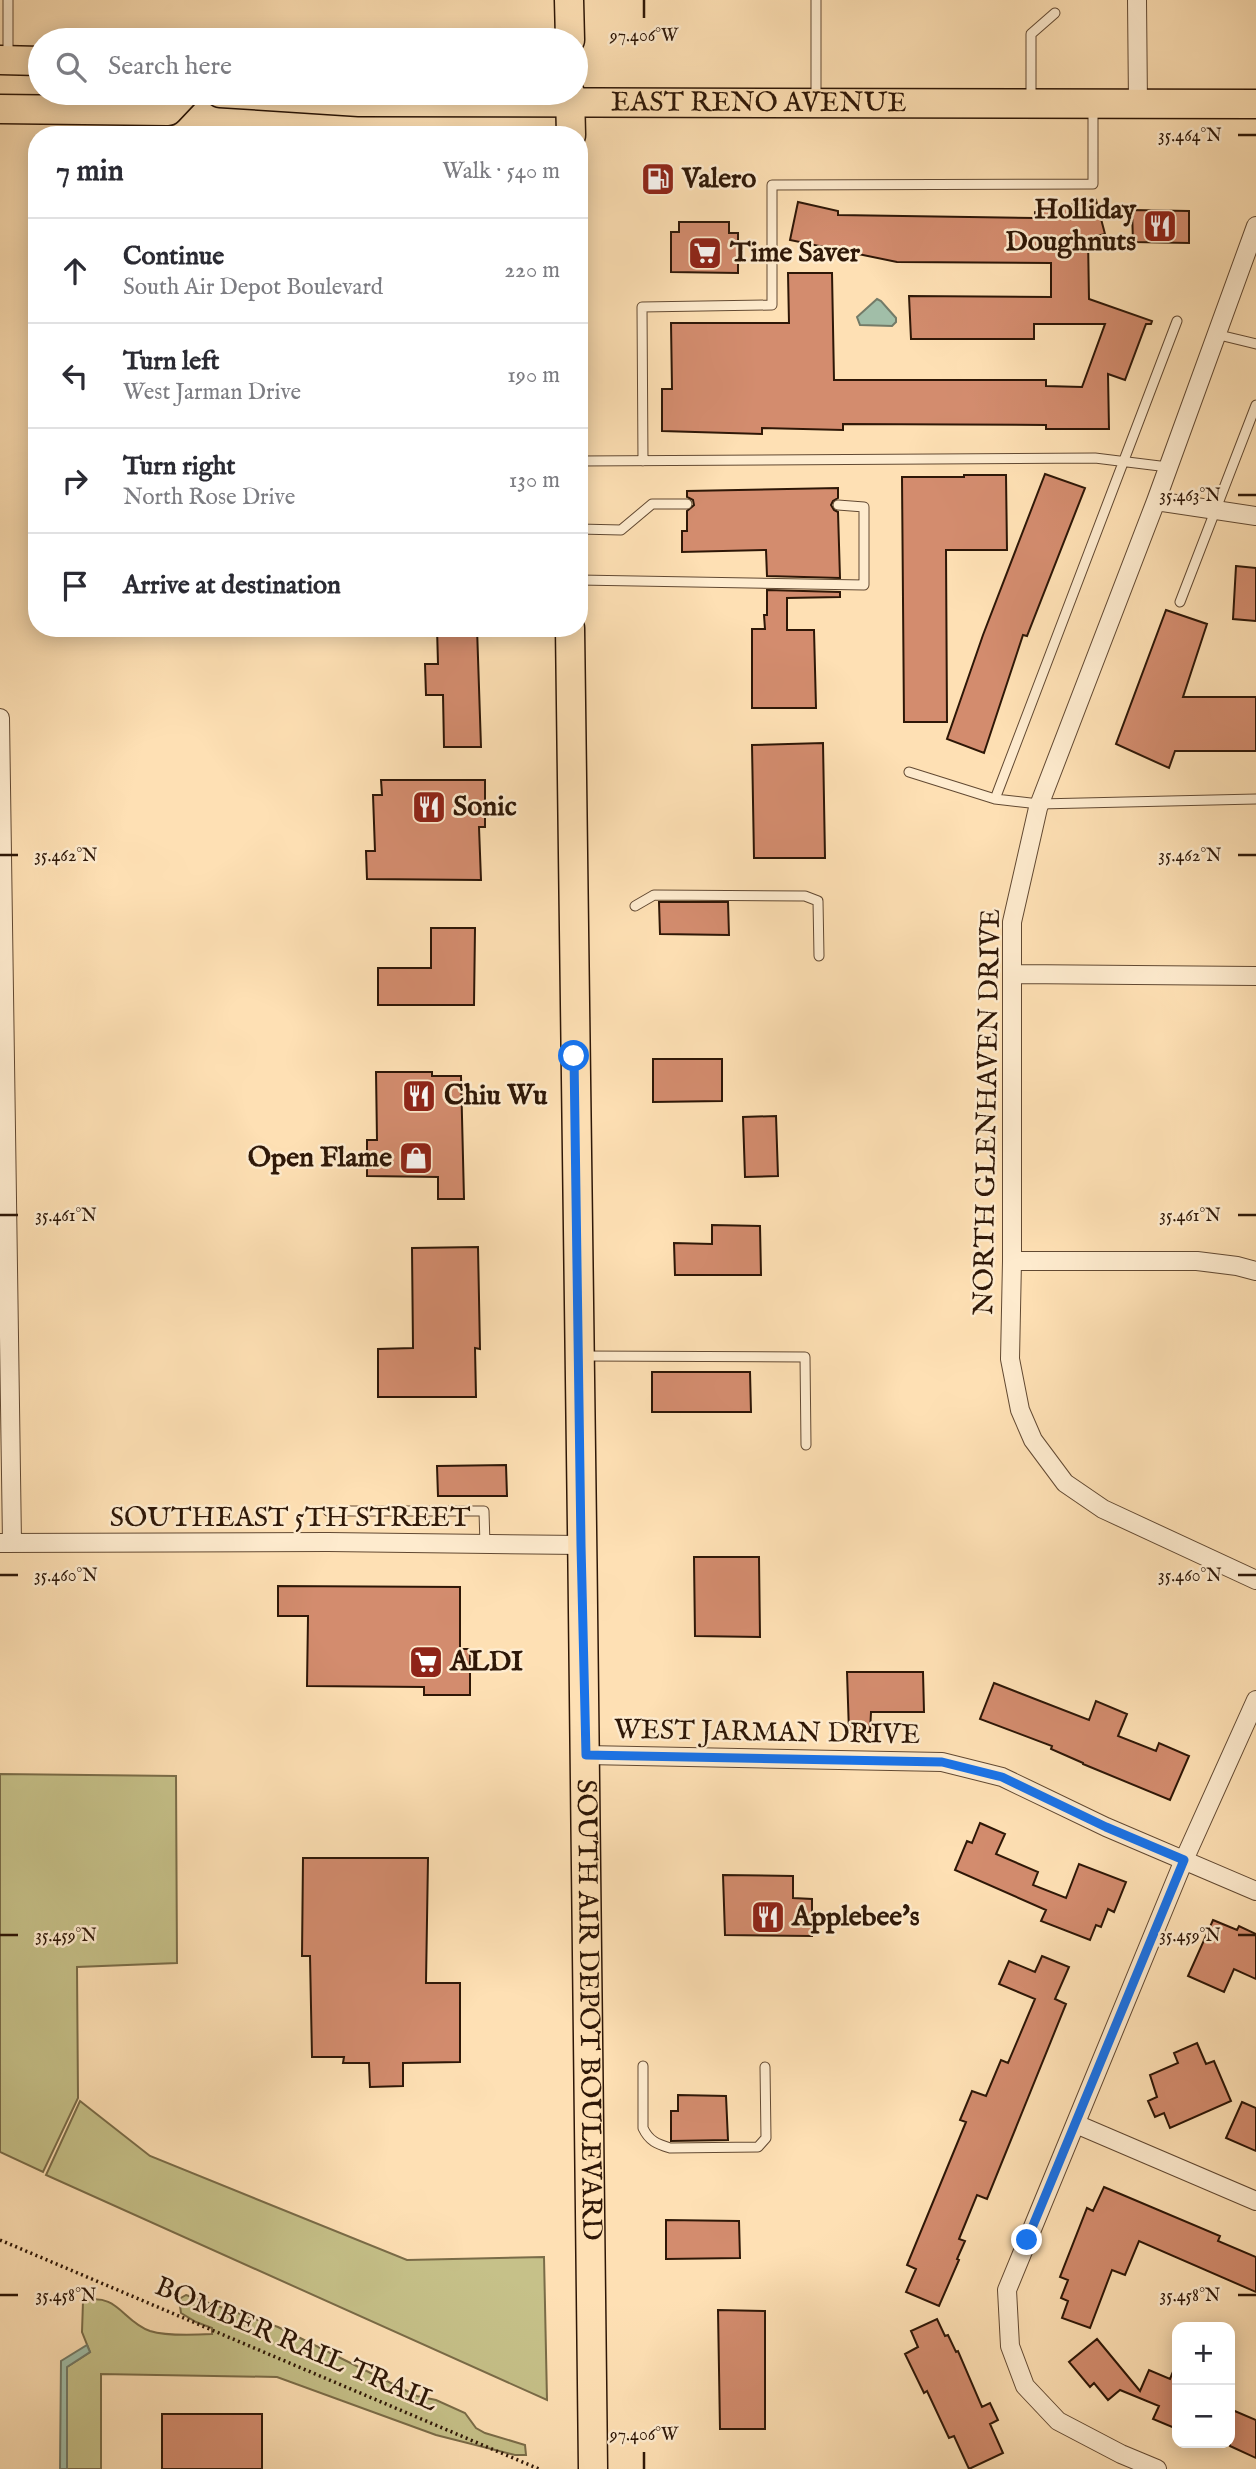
<!DOCTYPE html>
<html lang="en">
<head>
<meta charset="utf-8">
<style>
  body { margin:0; font-family:"IM FELL English",serif; background:#f2f2f3; color:#2b2b33 }
  .controls { position:absolute; right:21px; bottom:21px; display:grid; overflow:hidden; border-radius:14px; box-shadow:0 4px 18px #0003 }
  .controls button { width:63px; height:63px; display:grid; place-items:center; padding:0; border:0; border-bottom:2px solid #e1e1e2; background:#fff; color:#2b2b33; font:35px sans-serif }
  .stop { position:absolute; width:21px; height:21px; margin:-16px; border:5px solid #1a73e8; border-radius:50%; background:#fff }
  .stop.end { background:#1a73e8; border-color:#fff; box-shadow:0 2px 7px #0008 }
  .list { margin:0; padding:0; list-style:none }
  h2 { display:flex; justify-content:space-between; align-items:center; height:91px; margin:0; padding:0 28px; font-size:30px }
  h2 small { font-size:23px; font-weight:400; color:#7c7c81 }
  .list li { display:grid; grid-template-columns:46px 1fr auto; gap:21px; align-items:center; box-sizing:border-box; height:105px; padding:0 28px; border-top:2px solid #e1e1e2 }
  .list b { display:block; font-size:26px; white-space:nowrap }
  .list p { margin:0; font-size:23px; white-space:nowrap; color:#7c7c81 }
  .list em { font-size:23px; font-style:normal; color:#7c7c81 }
  .icon { flex:none; width:38px; height:38px; fill:none; stroke:currentColor; stroke-width:2; stroke-linecap:round; stroke-linejoin:round }
  .map { position:relative; flex:none; width:1256px; height:2469px; overflow:hidden }
  .search { position:absolute; background:#fff; box-shadow:0 4px 18px #0003; left:28px; top:28px; width:560px; height:77px; display:flex; align-items:center; gap:18px; box-sizing:border-box; padding:0 24px; border-radius:38px; color:#7c7c81; font-size:26px }
  .panel { position:absolute; background:#fff; box-shadow:0 4px 18px #0003; left:28px; top:126px; width:560px; height:511px; border-radius:28px }
  .map>svg:first-child { display:block }
  .green { fill:#c6c189; stroke:#7a6c48; stroke-width:2 }
  .water { fill:#a1bea8; stroke:#737b68; stroke-width:2 }
  .building { fill:#d38c6e; stroke:#2e1707; stroke-width:2 }
  .lines { fill:none; stroke-linecap:round; stroke-linejoin:round }
  .service-casing { stroke:#624932; stroke-width:11 }
  .minor-casing { stroke:#624932; stroke-width:20 }
  .primary-casing { stroke:#2e1707; stroke-width:31 }
  .path { stroke:#2e1707; stroke-width:3.5; stroke-dasharray:2 3.5; stroke-linecap:butt }
  .service { stroke:#feebce; stroke-width:9 }
  .minor { stroke:#feebce; stroke-width:18 }
  .primary { stroke:#fee0b4; stroke-width:28 }
  .route { stroke:#1a73e8; stroke-width:9 }
  .ticks { fill:none; stroke:#2e1707; stroke-width:2.5 }
  .labels { text-anchor:middle; dominant-baseline:central; stroke-width:5; stroke-linejoin:round; paint-order:stroke }
  .street-label { font-size:28px; fill:#2e1707; stroke:#feebce }
  .poi-label { font-size:28px; font-weight:bold; fill:#2e1707; stroke:#feebce; text-anchor:start }
  .ticks-label { font-size:18px; text-anchor:middle; fill:#2e1707; stroke:#feebce; stroke-width:5; stroke-linejoin:round; paint-order:stroke }
</style>
</head>
<body>
<div class="map">
<svg width="1256" height="2469" viewBox="0 0 1256 2469">
  <rect width="100%" height="100%" fill="#fee0b4"/>
  <filter id="stains"><feTurbulence type="fractalNoise" baseFrequency=".00286" numOctaves="4"/><feColorMatrix values="0 0 0 0 .2 0 0 0 0 .09 0 0 0 0 .02 0 0 0 .5 -.17"/></filter>
  <radialGradient id="worn" r=".72"><stop offset=".6" stop-color="#630" stop-opacity="0"/><stop offset="1" stop-color="#630" stop-opacity=".3"/></radialGradient>
  <path class="green" d="M0,1774L176,1776L177,1963L77,1967L78,2098L43,2172L0,2152Z
    M80,2101L150,2156L407,2260L544,2257L547,2400L46,2175Z
    M186,2295L278,2327L417,2396L436,2400L465,2413L476,2428L485,2433L525,2445L526,2455H515L436,2435L277,2377L101,2374V2469H67V2367L90,2352L82,2332L83,2301C118,2292 122,2321 150,2331C166,2336 195,2335 212,2334V2328L196,2322L181,2313L179,2299Z"/>
  <path class="water" d="M877,299L881,301L896,318V322L892,326L860,325L857,317Z
    M87,2345L90,2352L67,2367V2469H60L61,2361Z"/>
  <path class="building" d="M1096,200L1105,234L1088,238L1089,299L1152,321L1151,324H1146L1125,380L1108,374L1109,429H1046V425L843,424V430L762,428V434L662,431V389H672L671,323H789L788,273H832L834,380H1046V386L1082,387L1105,324H1034V339H911L909,296L1051,297V263L897,262L790,240L798,202L838,211V215L1035,218V212Z
    M1132,210L1189,211V243L1133,242Z
    M679,222H729V233H738V273L671,272V232H679Z
    M1045,474L1085,488L1027,636L1023,635L984,753L947,739L983,635Z
    M964,475H1006L1007,550H946L947,722H904L902,477H964Z
    M838,488V498L833,501L831,505L834,510L838,512L840,578L767,576L766,550L682,552V531H687V511L694,505L693,500L687,497V491Z
    M1236,566L1256,568V621L1233,619Z
    M767,590L840,592V597L787,598V630H814L816,708H752V629H765L764,615H767Z
    M1166,610L1207,624L1183,697H1256V751H1175L1169,768L1116,744Z
    M437,628H477L481,747H444L443,695H426L425,664H438Z
    M823,743L825,858H754L752,745Z
    M381,780H485V827H479L481,880L367,879L366,851H375L373,795H382Z
    M659,902H728L729,935L660,934Z
    M431,928H475L474,1005H378V968H431Z
    M653,1059H722V1101L653,1102Z
    M376,1072H432V1076H461L464,1199H438V1177L367,1176V1140H377Z
    M776,1116L778,1176L745,1177L743,1117Z
    M712,1225L760,1226L761,1275H675L674,1243L712,1244Z
    M478,1247L480,1349L475,1348L476,1397H378V1349L413,1348L412,1248Z
    M652,1372H750L751,1412H652Z
    M506,1465L507,1496H438L437,1466Z
    M694,1557H759L760,1637L695,1636Z
    M278,1586L460,1587V1649H470V1695H424V1687L307,1686L308,1616H278Z
    M847,1672H923L924,1712H871L870,1732H849Z
    M994,1683L1089,1720L1096,1701L1127,1714L1118,1736L1156,1751L1159,1743L1189,1756L1170,1800L1083,1764V1763L1051,1749L1052,1746L980,1719Z
    M980,1823L1005,1834L996,1854L1038,1872L1033,1885L1066,1898L1079,1864L1126,1882L1114,1912L1108,1909L1101,1927L1096,1925L1090,1940L1041,1921L1046,1910L955,1870L967,1841L972,1843Z
    M303,1858H428L426,1983H460V2062L403,2063V2086L370,2087L369,2063H343L344,2057H312L310,1956H302Z
    M723,1875L793,1876V1898L812,1899V1936L725,1935Z
    M1213,1920L1237,1930L1239,1926L1256,1934V1979L1234,1969L1224,1992L1188,1976Z
    M1042,1956L1069,1967L1055,1999L1066,2004L987,2199L977,2195L959,2239L965,2241L957,2259L959,2260L939,2306L906,2292L916,2269L907,2265L966,2122L960,2120L972,2091L986,2096L1001,2060L1008,2063L1035,1999L999,1984L1009,1961L1035,1972Z
    M1197,2043L1206,2064L1214,2061L1231,2101L1170,2128L1164,2113L1155,2117L1148,2101L1157,2097L1150,2075L1178,2063L1174,2053Z
    M678,2095L726,2096L728,2140L671,2141V2111H678Z
    M1242,2102L1256,2108V2151L1226,2138Z
    M1104,2187L1220,2236L1218,2241L1256,2257V2292L1139,2241L1125,2275L1112,2270L1090,2328L1062,2318L1068,2301L1061,2298L1068,2280L1060,2277L1087,2208L1093,2211Z
    M666,2220L739,2221L740,2258L666,2259Z
    M718,2310L765,2311V2429H720Z
    M937,2319L945,2336L948,2335L956,2352L958,2351L982,2407L990,2403L998,2420L990,2424L1003,2453L969,2469L954,2436L949,2438L927,2391L924,2393L905,2354L918,2347L911,2331Z
    M1097,2339L1140,2391L1149,2370L1170,2379L1177,2362V2429L1153,2419L1159,2406L1120,2390L1108,2400L1094,2383L1090,2387L1069,2362Z
    M1230,2409L1256,2420V2458L1230,2446Z
    M162,2414H262V2469H162Z"/>
  <g class="lines">
    <g class="service-casing">
      <path id="service" d="M8,0V55
        M816,98V0
        M1031,99V34L1055,13
        M1215,334L1256,344
        M579,461L1095,458L1168,467
        M643,461L642,307L772,305V185L1093,184V106
        M579,529L621,530L652,504H687
        M579,580L864,585V507L838,505
        M1180,602L1256,405
        M909,772L995,799L1039,804L1256,799
        M995,799L1177,321
        M635,906L654,895L805,896L818,901L819,956
        M583,1356L805,1357L806,1445
        M328,1511H484L485,1545
        M643,2066V2128C649,2141 657,2144 670,2148L758,2147L766,2138L765,2067"/>
    </g>
    <g class="minor-casing">
      <path id="minor" d="M1137,0L1138,104
        M1256,226L1156,501L1038,808L1012,922V1261L1010,1359L1020,1410L1033,1440L1065,1483L1103,1509L1256,1580
        M1156,501L1256,516
        M0,718L12,1543
        M1012,974L1256,976
        M1012,1261H1197L1237,1266L1256,1271
        M0,1543L328,1542L581,1545
        M586,1755L942,1762L1002,1777L1106,1827L1256,1891
        M1076,2124L1256,2201
        M1157,2469L1121,2454L1058,2421L1025,2386L1010,2346L1007,2290L1184,1860L1256,1700"/>
    </g>
    <g class="primary-casing">
      <g id="primary">
        <path d="M569,0L570,40"/>
        <path d="M0,60L40,61"/>
        <path id="s1" d="M220,93L359,102L1256,104"/>
        <path d="M570,93L571,135"/>
        <path d="M0,109L168,111L185,93"/>
        <path id="s2" d="M570,628C576,1242 589,1855 593,2469"/>
      </g>
    </g>
    <path class="path" d="M0,2240L539,2469"/>
    <use href="#service" class="service"/>
    <use href="#minor" class="minor"/>
    <use href="#primary" class="primary"/>
  </g>
  <g class="lines">
    <path class="route" d="M574,1056L581,1545L586,1755L942,1762L1002,1777L1106,1827L1184,1860L1027,2240"/>
  </g>
  <path class="ticks" d="M644,0V18M1238,135H1256M1238,495H1256M0,855H18M1238,855H1256M0,1215H18M1238,1215H1256M0,1575H18M1238,1575H1256M0,1935H18M1238,1935H1256M0,2295H18M1238,2295H1256M644,2452V2469"/>
  <defs>
    <g id="fuel-square" transform="scale(1.75)"><rect x="-9" y="-9" width="18" height="18" rx="4" fill="#8f2418" stroke="#feebce"/><path d="M-5.5-6h7V0h2V4h1.3V-2.5L3-4.5l.8-.8L6-3V5H2.5V1h-1V6h-7ZM-4.2-4.7v3.2H.2V-4.7Z" fill="#fff"/></g>
    <g id="restaurant-square" transform="scale(1.75)"><rect x="-9" y="-9" width="18" height="18" rx="4" fill="#8f2418" stroke="#feebce"/><path d="M-5-6h1v4h1v-4h1v4h1v-4h1v5L-1.5 .5V6h-2V.5L-5-1ZM5-6V6H3V1.5H1.5Q1.5-4 5-6Z" fill="#fff"/></g>
    <g id="supermarket-square" transform="scale(1.75)"><rect x="-9" y="-9" width="18" height="18" rx="4" fill="#8f2418" stroke="#feebce"/><path d="M-6-5.5h2.5l.6 2H6L4.5 2H-2.5L-4.4-4H-6ZM-1.5 3.2a1.3 1.3 0 1 0 .1 0ZM3 3.2a1.3 1.3 0 1 0 .1 0Z" fill="#fff"/></g>
    <g id="shop-square" transform="scale(1.75)"><rect x="-9" y="-9" width="18" height="18" rx="4" fill="#8f2418" stroke="#feebce"/><path d="M-5-2.5h2.3a2.7 3.5 0 0 1 5.4 0H5L5.5 6h-11ZM-1.5-2.5h3a1.5 2.3 0 0 0-3 0Z" fill="#fff"/></g>
  </defs>
  <g fill-rule="evenodd">
    <use href="#fuel-square" x="658" y="179"/>
    <use href="#restaurant-square" x="1160" y="226"/>
    <use href="#supermarket-square" x="705" y="253"/>
    <use href="#restaurant-square" x="429" y="807"/>
    <use href="#restaurant-square" x="419" y="1096"/>
    <use href="#shop-square" x="416" y="1158"/>
    <use href="#supermarket-square" x="426" y="1662"/>
    <use href="#restaurant-square" x="768" y="1917"/>
  </g>
  <g class="labels">
    <g class="street-label">
      <text stroke="none"><textPath href="#s1" startOffset="539">EAST RENO AVENUE</textPath></text>
      <text transform="translate(988 1112) rotate(-89)">NORTH GLENHAVEN DRIVE</text>
      <text x="290" y="1518">SOUTHEAST 5TH STREET</text>
      <text transform="translate(767 1733) rotate(1)">WEST JARMAN DRIVE</text>
      <text stroke="none"><textPath href="#s2" startOffset="1382">SOUTH AIR DEPOT BOULEVARD</textPath></text>
      <text transform="translate(296 2345) rotate(23)">BOMBER RAIL TRAIL</text>
    </g>
    <g class="poi-label">
      <text x="682" y="179">Valero</text>
      <text x="1136" y="210" text-anchor="end">Holliday<tspan x="1136" dy="32">Doughnuts</tspan></text>
      <text x="730" y="253">Time Saver</text>
      <text x="453" y="807">Sonic</text>
      <text x="444" y="1096">Chiu Wu</text>
      <text x="392" y="1158" text-anchor="end">Open Flame</text>
      <text x="450" y="1662">ALDI</text>
      <text x="792" y="1917">Applebee's</text>
    </g>
  </g>
  <g class="ticks-label">
    <text x="644" y="41">97.406°W</text>
    <text x="1190" y="141">35.464°N</text>
    <text x="1190" y="501">35.463°N</text>
    <text x="66" y="861">35.462°N</text>
    <text x="1190" y="861">35.462°N</text>
    <text x="66" y="1221">35.461°N</text>
    <text x="1190" y="1221">35.461°N</text>
    <text x="66" y="1581">35.460°N</text>
    <text x="1190" y="1581">35.460°N</text>
    <text x="66" y="1941">35.459°N</text>
    <text x="1190" y="1941">35.459°N</text>
    <text x="66" y="2301">35.458°N</text>
    <text x="1190" y="2301">35.458°N</text>
    <text x="644" y="2440">97.406°W</text>
  </g>
  <rect width="100%" height="100%" filter="url(#stains)"/>
  <rect width="100%" height="100%" fill="url(#worn)"/>
</svg>
<div class="controls">
<button>+</button>
<button>−</button>
</div>
<div class="stop" style="left:574px;top:1056px"></div>
<div class="stop end" style="left:1027px;top:2240px"></div>
<div class="search"><svg class="icon" aria-label="search" viewBox="0 0 24 24"><circle cx="10" cy="10" r="6"/><path d="M15 15l6 6"/></svg>Search here</div>
<section class="panel">
<h2>7 min<small>Walk · 540 m</small></h2>
<ul class="list">
<li><svg class="icon" aria-label="ahead" viewBox="0 0 24 24"><path d="M12 20V5M6 11l6-6 6 6"/></svg><div><b>Continue</b><p>South Air Depot Boulevard</p></div><em>220 m</em></li>
<li><svg class="icon" aria-label="left" viewBox="0 0 24 24"><path d="M17 20v-9H6M10 6l-5 5 5 5"/></svg><div><b>Turn left</b><p>West Jarman Drive</p></div><em>190 m</em></li>
<li><svg class="icon" aria-label="right" viewBox="0 0 24 24"><path d="M7 20v-9h11M14 6l5 5-5 5"/></svg><div><b>Turn right</b><p>North Rose Drive</p></div><em>130 m</em></li>
<li><svg class="icon" aria-label="arrive" viewBox="0 0 24 24"><path d="M6 21V4h12l-3 4 3 4H6"/></svg><div><b>Arrive at destination</b></div></li>
</ul>
</section>
</div>
</body>
</html>
